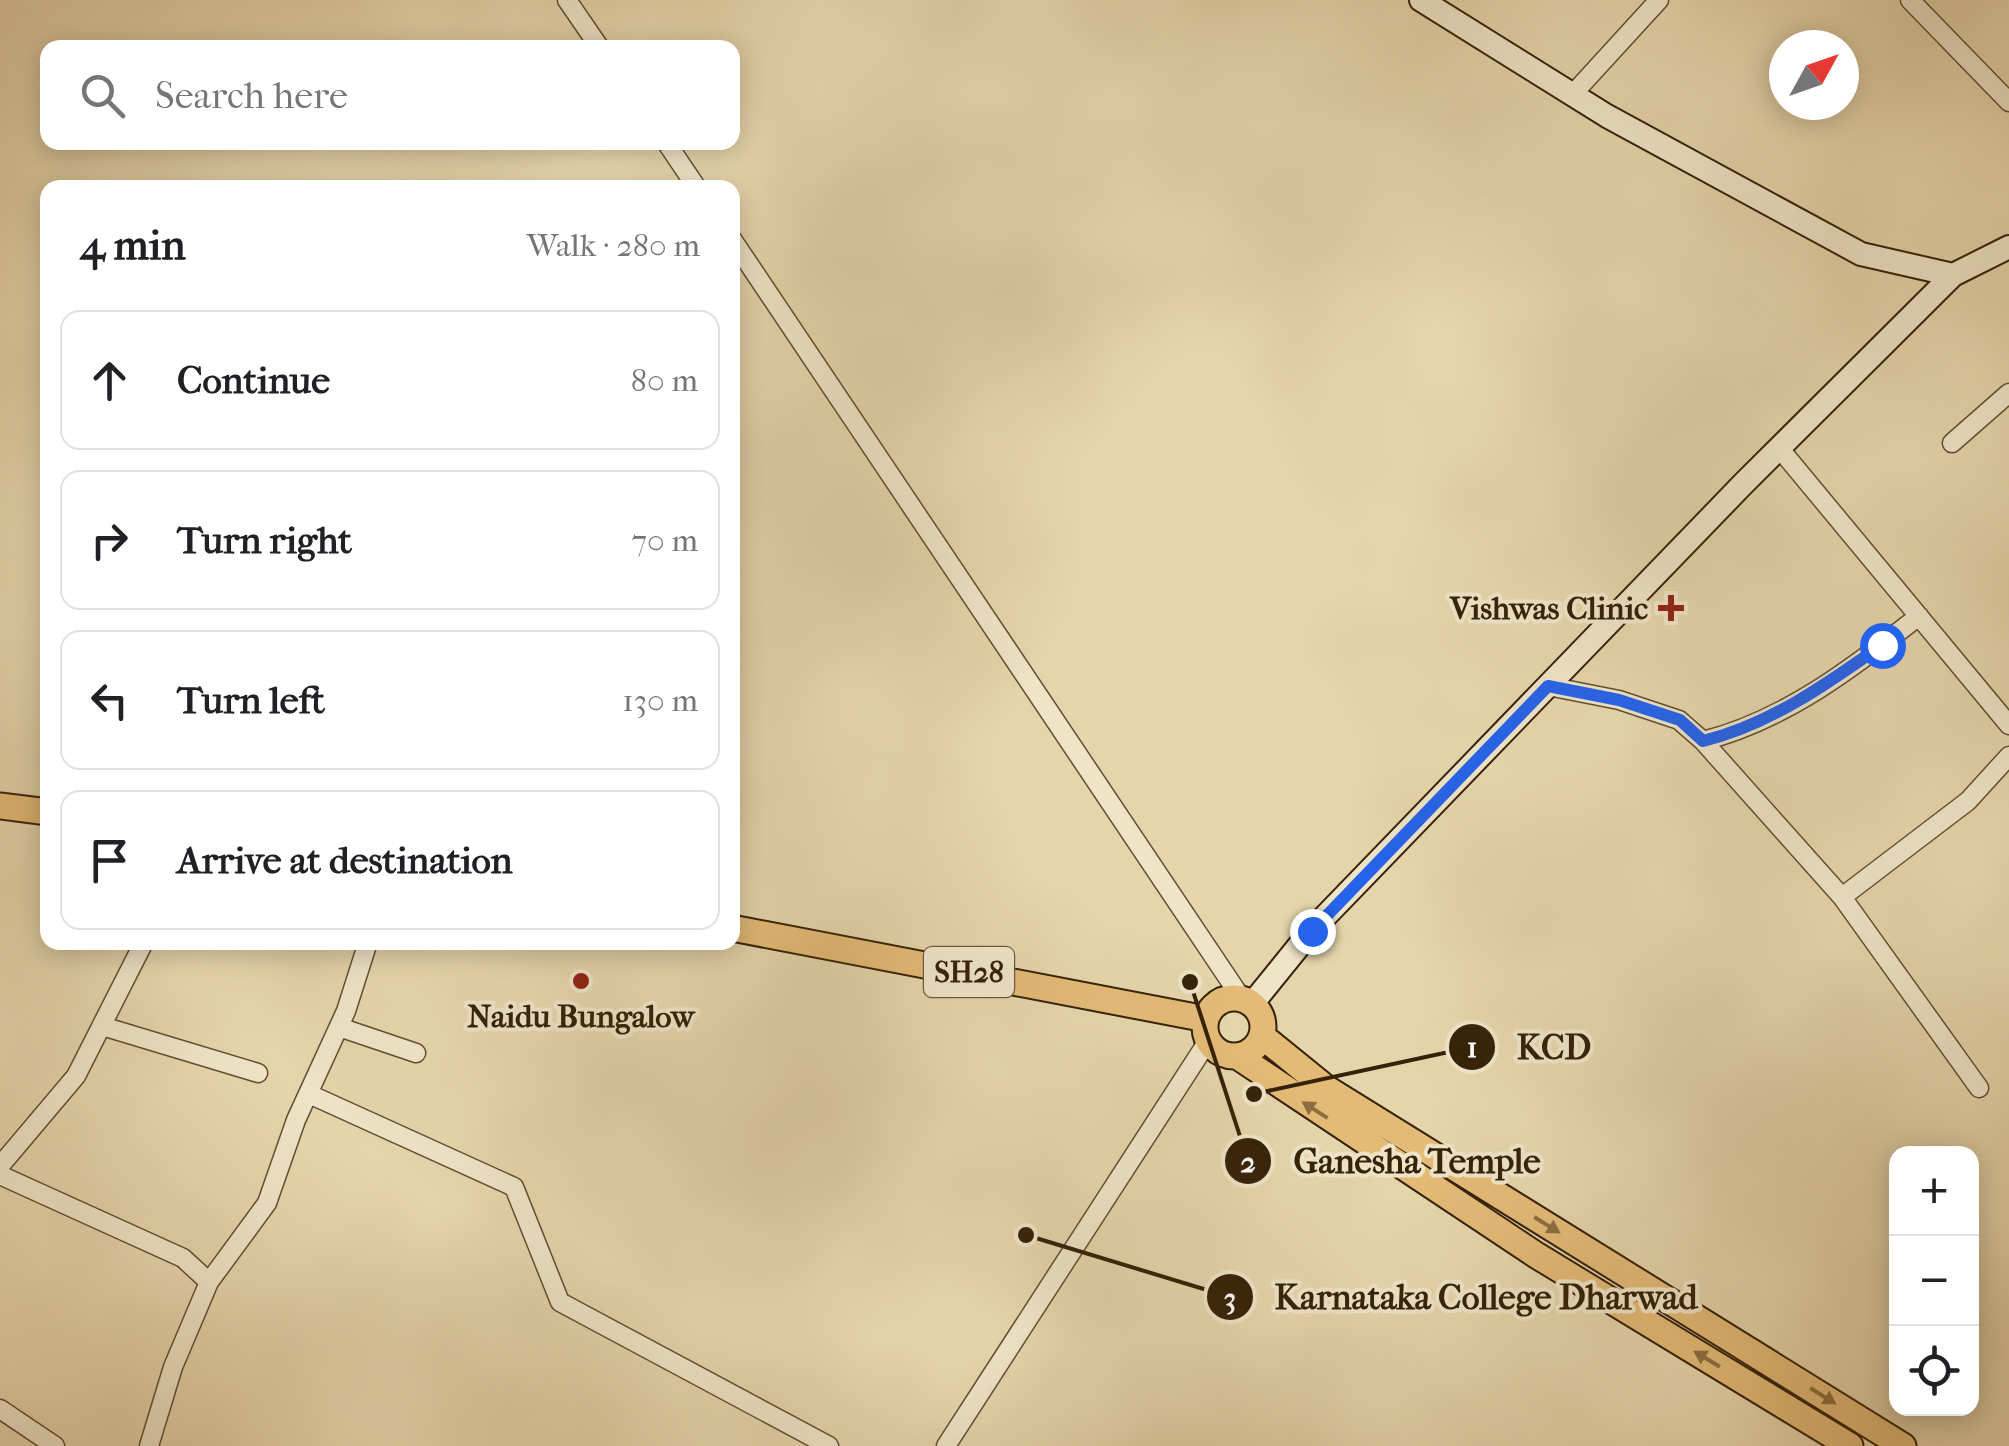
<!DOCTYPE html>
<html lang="en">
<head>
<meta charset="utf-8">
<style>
  body { margin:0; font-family:"IM FELL French Canon",serif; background:#f2f2f2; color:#202124 }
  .controls { position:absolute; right:30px; bottom:30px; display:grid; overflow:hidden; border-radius:20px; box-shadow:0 5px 25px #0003 }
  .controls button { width:90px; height:90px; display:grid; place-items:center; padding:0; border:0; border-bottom:2px solid #e0e0e0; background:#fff; color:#202124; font:50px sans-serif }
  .compass { position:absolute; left:1769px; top:30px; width:90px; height:90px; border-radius:50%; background:#fff; box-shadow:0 5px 25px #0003; rotate:50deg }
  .stop { position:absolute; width:30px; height:30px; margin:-22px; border:8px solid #2563eb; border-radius:50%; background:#fff }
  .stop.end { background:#2563eb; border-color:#fff; box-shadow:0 2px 10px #0008 }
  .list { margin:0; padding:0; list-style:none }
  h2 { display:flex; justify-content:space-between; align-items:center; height:130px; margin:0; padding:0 40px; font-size:42px }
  h2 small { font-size:32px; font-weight:400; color:#757577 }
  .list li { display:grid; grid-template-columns:65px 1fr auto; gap:30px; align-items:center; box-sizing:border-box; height:140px; margin:0 20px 20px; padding:0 20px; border:2px solid #e0e0e0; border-radius:20px }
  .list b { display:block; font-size:38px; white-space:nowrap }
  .list em { font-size:32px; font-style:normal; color:#757577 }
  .icon { flex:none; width:55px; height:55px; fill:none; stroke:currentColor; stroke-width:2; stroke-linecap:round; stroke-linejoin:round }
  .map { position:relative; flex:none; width:2009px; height:1446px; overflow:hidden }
  .search { position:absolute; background:#fff; box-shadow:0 5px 25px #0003; left:40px; top:40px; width:700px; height:110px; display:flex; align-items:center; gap:25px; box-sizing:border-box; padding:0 35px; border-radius:20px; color:#757577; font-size:38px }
  .panel { position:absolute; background:#fff; box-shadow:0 5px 25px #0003; left:40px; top:180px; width:700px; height:770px; border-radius:20px }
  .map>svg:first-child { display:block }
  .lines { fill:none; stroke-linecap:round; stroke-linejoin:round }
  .street-casing { stroke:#614f31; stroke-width:21 }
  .secondary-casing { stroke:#352208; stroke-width:26 }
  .primary-casing { stroke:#352208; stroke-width:29 }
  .street { stroke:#efe4c8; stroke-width:18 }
  .secondary { stroke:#efe4c8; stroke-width:22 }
  .primary { stroke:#e3ba76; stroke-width:25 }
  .oneway { fill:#8c6e3f }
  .route { stroke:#2563eb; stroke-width:12 }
  .poi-dot { fill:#8f2418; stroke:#efe4c8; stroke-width:4 }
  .labels { text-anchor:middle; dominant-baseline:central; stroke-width:8; stroke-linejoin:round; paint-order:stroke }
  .shield { fill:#efe4c8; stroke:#6d5c42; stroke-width:2.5 }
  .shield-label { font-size:30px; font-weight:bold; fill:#352208 }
  .poi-label { font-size:32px; font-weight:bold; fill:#352208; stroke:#efe4c8; text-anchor:end }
  .leader { fill:none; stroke:#352208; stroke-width:4 }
  .callout-dot { fill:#352208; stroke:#efe4c8; stroke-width:4 }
  .mark-label { font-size:30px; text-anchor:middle; font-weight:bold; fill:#fff }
  .callout-label { font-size:35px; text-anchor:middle; font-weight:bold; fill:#352208; stroke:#efe4c8; stroke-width:8; stroke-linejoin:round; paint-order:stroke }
</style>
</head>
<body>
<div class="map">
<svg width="2009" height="1446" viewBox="0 0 2009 1446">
  <rect width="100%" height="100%" fill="#e6d5ab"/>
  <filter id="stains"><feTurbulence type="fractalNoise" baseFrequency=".002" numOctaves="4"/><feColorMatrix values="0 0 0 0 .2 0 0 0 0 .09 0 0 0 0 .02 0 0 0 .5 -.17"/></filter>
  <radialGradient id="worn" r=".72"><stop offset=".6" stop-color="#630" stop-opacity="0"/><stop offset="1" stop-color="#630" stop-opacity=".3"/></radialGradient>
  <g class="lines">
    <g class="street-casing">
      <path id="street" d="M567,0L600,48
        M1910,0L2009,102
        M1572,95L1659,0
        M666,142L697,188
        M732,239L1242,999
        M1952,443L2009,393
        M1780,449L2009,725
        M1548,686L1619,700L1679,720L1703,741L1842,897L1979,1088
        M1703,741C1784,721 1854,667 1919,616
        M1842,897L1968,801L2009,756
        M102,1026L258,1073
        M339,1027L416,1053
        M309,1094L514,1187L560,1302L829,1446
        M0,1166L76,1076L144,942
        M0,1175L183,1258L209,1282
        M0,1409L55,1446
        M149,1446L173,1367L209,1282L267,1203L296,1120L346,1011L368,942
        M946,1446L1208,1041"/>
    </g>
    <g class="secondary-casing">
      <path id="secondary" d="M1421,0L1607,116L1861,254L1953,275
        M1252,1004L1311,931L1744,483L1953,275L2009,247"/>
    </g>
    <g class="primary-casing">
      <path id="primary" d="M0,806L48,812
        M732,928L1206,1019
        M1205 1027a29 29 0 1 1 58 0a29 29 0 1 1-58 0Z
        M1262,1036L1326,1088L1903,1446
        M1237,1056L1536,1255L1850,1446"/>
    </g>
    <use href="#street" class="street"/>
    <use href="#secondary" class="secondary"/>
    <use href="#primary" class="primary"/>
  </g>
  <defs><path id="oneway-solid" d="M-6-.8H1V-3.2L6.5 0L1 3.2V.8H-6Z" transform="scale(2.5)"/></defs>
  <g class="oneway">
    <use href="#oneway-solid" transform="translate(1315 1110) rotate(-147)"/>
    <use href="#oneway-solid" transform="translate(1547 1225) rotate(32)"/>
    <use href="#oneway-solid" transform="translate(1707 1359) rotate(-149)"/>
    <use href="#oneway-solid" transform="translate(1823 1396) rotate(32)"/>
  </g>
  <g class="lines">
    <path class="route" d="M1312,931L1548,686L1619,700L1680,720L1703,741C1769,725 1827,684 1882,645"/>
  </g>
  <g class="poi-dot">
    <path d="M1666 593h10v10h10v10h-10v10h-10v-10h-10v-10h10z"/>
    <circle cx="581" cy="981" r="10"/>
  </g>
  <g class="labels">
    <rect class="shield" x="924" y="947" width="90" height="50" rx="8"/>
    <g class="shield-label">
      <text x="969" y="972">SH28</text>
    </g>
    <g class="poi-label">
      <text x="1648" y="608">Vishwas Clinic</text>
      <text x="581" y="1016" text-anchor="middle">Naidu Bungalow</text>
    </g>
  </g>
  <path class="leader" d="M1254 1094L1472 1047M1190 982L1248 1161M1026 1235L1230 1297"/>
  <g class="callout-dot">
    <circle cx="1254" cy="1094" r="10"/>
    <circle cx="1190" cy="982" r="10"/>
    <circle cx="1026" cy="1235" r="10"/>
    <circle cx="1472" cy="1047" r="25"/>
    <circle cx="1248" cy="1161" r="25"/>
    <circle cx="1230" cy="1297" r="25"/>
  </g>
  <g class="mark-label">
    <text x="1472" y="1057">1</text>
    <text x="1248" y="1172">2</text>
    <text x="1230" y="1308">3</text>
  </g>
  <g class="callout-label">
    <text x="1554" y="1059">KCD</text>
    <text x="1417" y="1173">Ganesha Temple</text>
    <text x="1486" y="1309">Karnataka College Dharwad</text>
  </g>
  <rect width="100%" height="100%" filter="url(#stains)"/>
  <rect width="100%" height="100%" fill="url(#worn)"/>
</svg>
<div class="controls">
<button>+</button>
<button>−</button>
<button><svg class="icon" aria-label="locate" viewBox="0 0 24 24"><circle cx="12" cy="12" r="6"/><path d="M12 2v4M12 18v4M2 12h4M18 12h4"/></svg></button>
</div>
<svg class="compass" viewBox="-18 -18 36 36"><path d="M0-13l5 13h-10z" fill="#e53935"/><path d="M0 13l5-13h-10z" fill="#757577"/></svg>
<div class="stop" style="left:1882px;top:645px"></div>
<div class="stop end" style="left:1312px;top:931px"></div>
<div class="search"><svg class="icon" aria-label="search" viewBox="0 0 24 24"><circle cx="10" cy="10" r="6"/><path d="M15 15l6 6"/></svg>Search here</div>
<section class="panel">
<h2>4 min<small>Walk · 280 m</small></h2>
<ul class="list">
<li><svg class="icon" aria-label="ahead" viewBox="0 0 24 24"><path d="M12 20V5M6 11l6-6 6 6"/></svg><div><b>Continue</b></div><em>80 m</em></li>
<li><svg class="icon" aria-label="right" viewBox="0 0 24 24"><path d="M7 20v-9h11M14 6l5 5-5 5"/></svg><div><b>Turn right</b></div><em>70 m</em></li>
<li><svg class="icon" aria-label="left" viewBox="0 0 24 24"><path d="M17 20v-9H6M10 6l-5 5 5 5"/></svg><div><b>Turn left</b></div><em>130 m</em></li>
<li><svg class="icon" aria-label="arrive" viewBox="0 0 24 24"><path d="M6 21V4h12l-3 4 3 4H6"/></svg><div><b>Arrive at destination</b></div></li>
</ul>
</section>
</div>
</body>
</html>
